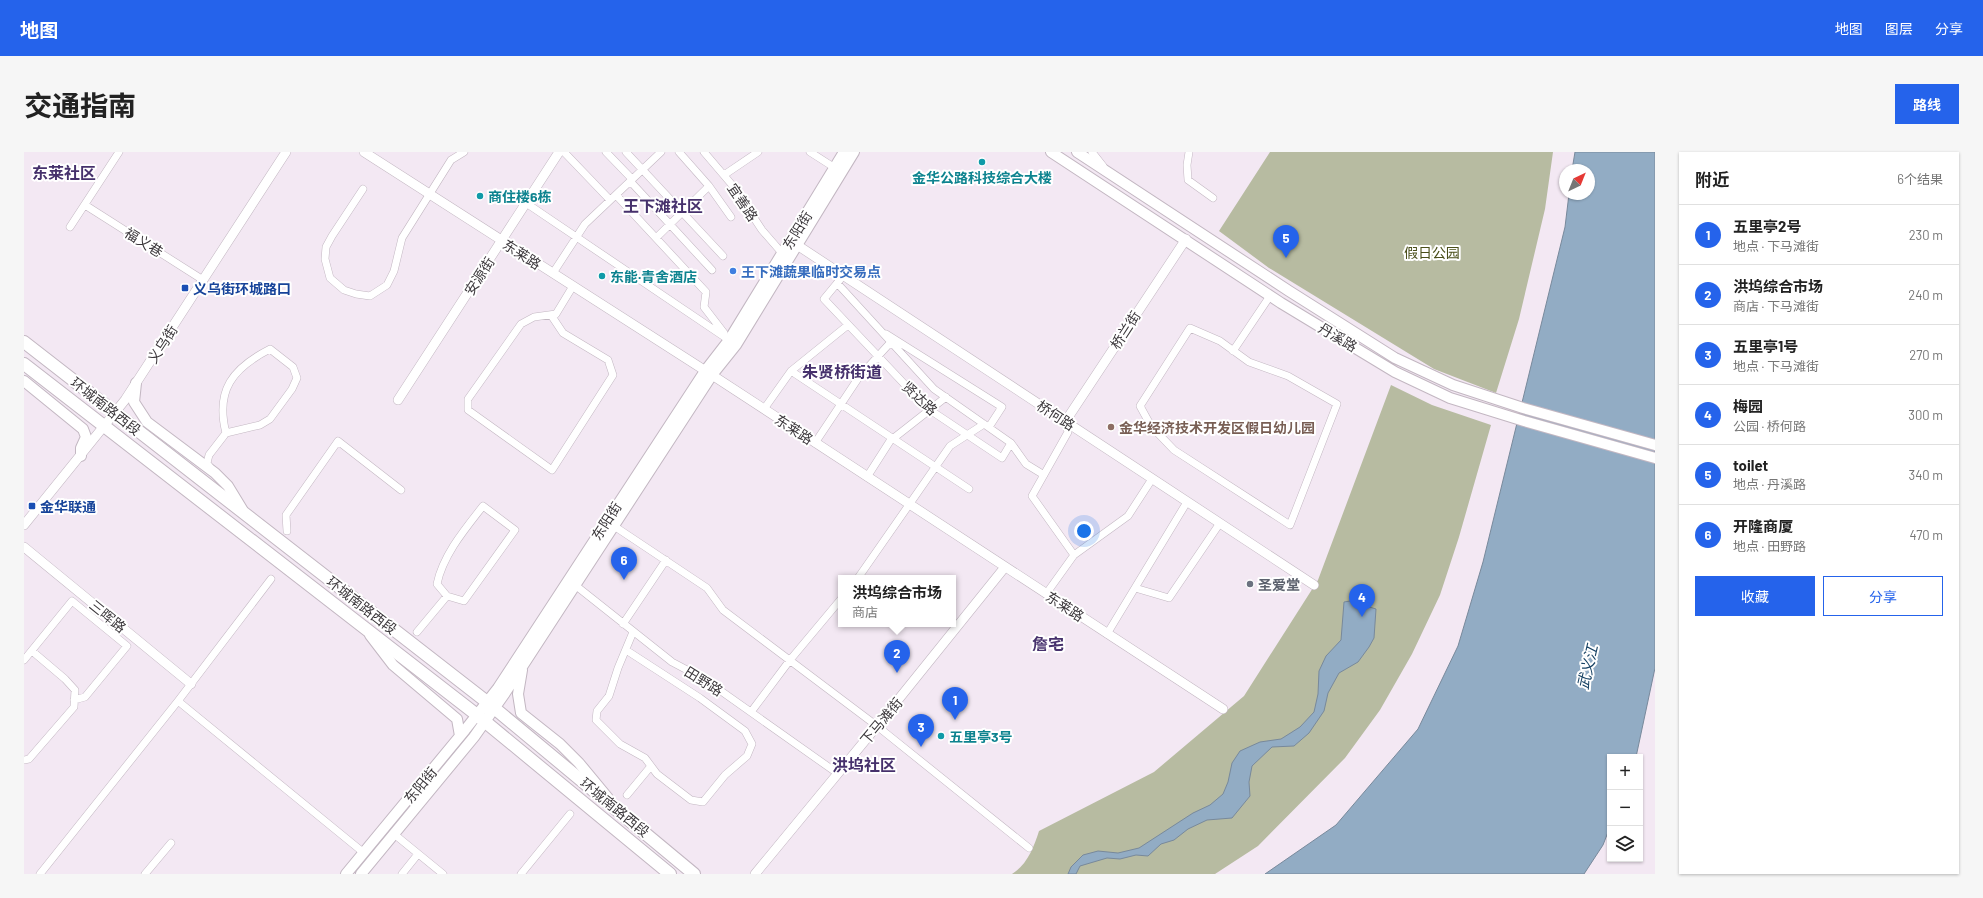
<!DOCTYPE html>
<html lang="zh">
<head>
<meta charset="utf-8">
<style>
  body { margin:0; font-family:Barlow,"Noto Sans SC",sans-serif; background:#f6f6f6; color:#222 }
  .controls { position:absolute; right:12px; bottom:12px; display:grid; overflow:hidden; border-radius:0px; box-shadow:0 1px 3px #0004 }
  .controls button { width:36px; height:36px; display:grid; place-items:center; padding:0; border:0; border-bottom:1px solid #e0e0e0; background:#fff; color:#222; font:20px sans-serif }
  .compass { position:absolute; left:1535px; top:12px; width:36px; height:36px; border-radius:50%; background:#fff; box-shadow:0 1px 3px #0004; rotate:43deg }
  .you { position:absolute; left:1060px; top:379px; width:14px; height:14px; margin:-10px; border:3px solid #fff; border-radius:50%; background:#1a73e8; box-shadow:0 0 0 6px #1a73e833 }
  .badge { display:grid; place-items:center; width:26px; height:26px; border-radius:50%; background:#2563eb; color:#fff; font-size:13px; font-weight:700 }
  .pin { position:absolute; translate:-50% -33px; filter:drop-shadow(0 1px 2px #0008) }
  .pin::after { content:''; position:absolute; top:21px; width:14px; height:12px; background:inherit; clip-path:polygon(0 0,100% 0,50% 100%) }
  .popup { position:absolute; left:814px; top:423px; width:118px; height:52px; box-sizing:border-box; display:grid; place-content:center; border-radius:0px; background:#fff; filter:drop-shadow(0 1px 3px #0005); font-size:13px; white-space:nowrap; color:#767676 }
  .popup b { font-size:15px; color:#222 }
  .popup::after { content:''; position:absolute; left:50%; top:100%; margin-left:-8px; border:8px solid transparent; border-top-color:#fff }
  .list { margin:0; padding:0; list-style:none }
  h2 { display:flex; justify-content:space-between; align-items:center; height:52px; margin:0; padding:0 16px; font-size:17px }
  h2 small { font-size:13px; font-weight:400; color:#767676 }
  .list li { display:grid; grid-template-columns:26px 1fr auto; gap:12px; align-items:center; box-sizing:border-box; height:60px; padding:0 16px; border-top:1px solid #e0e0e0 }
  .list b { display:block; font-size:15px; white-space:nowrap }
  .list p { margin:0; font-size:13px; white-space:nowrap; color:#767676 }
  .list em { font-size:13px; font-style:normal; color:#767676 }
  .actions { display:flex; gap:8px; padding:12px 16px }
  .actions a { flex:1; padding:9px 0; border:1px solid #2563eb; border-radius:0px; text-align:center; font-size:14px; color:#2563eb }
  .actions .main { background:#2563eb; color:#fff }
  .icon { flex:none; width:22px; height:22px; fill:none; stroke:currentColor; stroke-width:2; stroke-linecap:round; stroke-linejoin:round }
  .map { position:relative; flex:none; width:1631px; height:722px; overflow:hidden; border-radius:0px }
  header { display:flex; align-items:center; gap:24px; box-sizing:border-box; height:56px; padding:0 20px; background:#2563eb; color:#fff }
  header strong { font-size:19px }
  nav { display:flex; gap:22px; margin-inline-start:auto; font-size:14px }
  .intro { display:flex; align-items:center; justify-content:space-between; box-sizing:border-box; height:96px; padding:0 24px }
  h1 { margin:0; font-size:28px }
  .button { padding:10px 18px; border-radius:0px; background:#2563eb; color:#fff; font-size:14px; font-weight:700 }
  main { display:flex; gap:24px; padding:0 24px }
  aside { flex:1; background:#fff; border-radius:0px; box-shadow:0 1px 3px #0004 }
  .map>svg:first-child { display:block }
  .green { fill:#b7bba1 }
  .water { fill:#92acc4; stroke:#78899b }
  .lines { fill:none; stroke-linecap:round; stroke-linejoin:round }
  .minor-casing { stroke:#c3b7c2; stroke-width:8 }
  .tertiary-casing { stroke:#c3b7c2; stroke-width:10 }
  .secondary-casing { stroke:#c3b7c2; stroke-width:12 }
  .primary-casing { stroke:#c3b7c2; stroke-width:14 }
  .minor { stroke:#fff; stroke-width:7 }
  .tertiary { stroke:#fff; stroke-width:9 }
  .secondary { stroke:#fff; stroke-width:10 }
  .primary { stroke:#fff; stroke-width:12 }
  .culture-dot { fill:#0f9aa8; stroke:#fff; stroke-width:1.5 }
  .shop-dot { fill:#3f7fe0; stroke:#fff; stroke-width:1.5 }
  .transit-dot { fill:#1a4fb4; stroke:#fff; stroke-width:1.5 }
  .education-dot { fill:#8d6e63; stroke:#fff; stroke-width:1.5 }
  .worship-dot { fill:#6b7280; stroke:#fff; stroke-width:1.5 }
  .labels { text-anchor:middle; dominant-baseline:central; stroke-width:4; stroke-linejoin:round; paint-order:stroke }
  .culture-label { font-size:14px; font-weight:bold; fill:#0d838f; stroke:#fff; text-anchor:start }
  .street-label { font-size:14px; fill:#3c383c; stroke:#fff }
  .park-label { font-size:14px; fill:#4a4f1a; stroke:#fff }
  .shop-label { font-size:14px; font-weight:bold; fill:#366cbe; stroke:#fff; text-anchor:start }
  .transit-label { font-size:14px; font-weight:bold; fill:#164399; stroke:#fff; text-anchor:start }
  .education-label { font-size:14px; font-weight:bold; fill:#785e54; stroke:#fff; text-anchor:start }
  .worship-label { font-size:14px; font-weight:bold; fill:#5b616d; stroke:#fff; text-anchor:start }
  .water-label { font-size:15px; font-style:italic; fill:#184365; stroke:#fff }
  .quarter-label { font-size:16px; font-weight:bold; fill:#46316c; stroke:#fff }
</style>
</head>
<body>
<header>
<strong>地图</strong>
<nav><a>地图</a><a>图层</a><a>分享</a></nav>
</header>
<div class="intro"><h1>交通指南</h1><a class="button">路线</a></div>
<main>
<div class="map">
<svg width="1631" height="722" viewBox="0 0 1631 722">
  <rect width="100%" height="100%" fill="#f3e8f3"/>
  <path class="green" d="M1246,0H1529L1521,57L1495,167L1472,241L1410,217L1245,116L1195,79Z
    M1367,233L1408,253L1467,273L1435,385L1416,443L1388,502L1356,558L1321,606L1234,694L1191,722H988C1003,713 1010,695 1015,679L1130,620L1220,544L1294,428Z"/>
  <path class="water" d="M1551,0H1631V516L1612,605H1586V675L1579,693L1560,722H1241L1312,673L1394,577L1434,494L1459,410L1541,75L1545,42H1565V18H1548Z
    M1326,449L1352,457L1350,486L1345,495L1334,510L1315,521L1304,541L1300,559L1285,581L1270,594L1248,595L1228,614L1225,630L1226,644L1208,666L1183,668L1164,677L1150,688L1137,692L1124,704L1112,703L1096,707L1083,706L1056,714L1052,722H1044L1047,715L1059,703L1074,699L1094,701L1115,696L1169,661L1186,653L1199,642L1204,630L1208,611L1216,599L1236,590L1257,587L1276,575L1290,560L1294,542L1295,519L1302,504L1317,488L1320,450Z"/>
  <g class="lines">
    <g class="minor-casing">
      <path id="minor" d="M540,0L586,48
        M582,0L608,27
        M602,0L699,104
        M655,0L685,34L707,65
        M680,0L709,34L738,78L758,101
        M786,0L811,16
        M1068,0L1079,14
        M1165,0L1163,13L1164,28L1189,46
        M700,23L734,0
        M606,29L688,118
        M339,37L308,84L302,95L301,107L306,126L320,138L332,142L346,144L363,133L370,119L378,86L427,8L440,0
        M592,43L682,140L680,155L700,181
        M502,51L705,188
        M61,53L179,128
        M46,75L95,0
        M632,86L685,34
        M529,121L561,72L637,0
        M819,124L800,147L903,256L978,306L987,291L1002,312L1020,323
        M813,131L910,237L987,291
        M527,163L539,181L584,208L589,223L528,318L444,258V247L497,172L510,165L532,162L549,134
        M1166,176L1196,189L1225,210L1264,224L1313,252L1266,373L1150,298L1127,274L1116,254Z
        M862,182L978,255L965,275
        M1209,199L1246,144
        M767,219L945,337
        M740,257L767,219L824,173
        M1041,270L1044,280L1008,344L1050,403
        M791,291L835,225L866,191
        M187,317L183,311L185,303L202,281L236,273L246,267L268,237L273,226L269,215L246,197C209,216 191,238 202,281
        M843,325L866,289L922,245
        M590,374L683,436L699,458L853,574L1005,696
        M263,379L262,363L314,289L377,338
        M834,426L926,294L960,272
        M551,433L648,510L680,527L813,621
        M1111,436L1145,446L1196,371
        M1022,442L1050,403L1104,364L1128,327
        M599,472L642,408
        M393,480L423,444L440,449L491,378L459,354C441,377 419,403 413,432L423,444
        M1083,482L1163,350
        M602,498L676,546L721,579L728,592L723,604L701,623L679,650L667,648L633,622L621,606L596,592L572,568L573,559L585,544L594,516L609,480
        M0,508L48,449L103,494L61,545L50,548
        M154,549L340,701
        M727,560L766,508L817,447
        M0,608L5,607L50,555L51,538L41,527L8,499
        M603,643L627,614
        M370,682L419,722
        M16,722L154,549L247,427
        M121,722L147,691
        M378,722L394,702
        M497,722L546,662"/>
    </g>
    <g class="tertiary-casing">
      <path id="tertiary" d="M340,0L688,223L1199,557
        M773,93L1290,433
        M374,248L535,0
        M1041,270L1162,87
        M0,373L101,248L262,0
        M0,395L167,532
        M731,722L853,574L981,415"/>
    </g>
    <g class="secondary-casing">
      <path id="secondary" d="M1027,0L1257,151L1371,220L1426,246L1500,269L1631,306
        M1053,0L1265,139L1371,206L1429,233L1499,256L1631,293
        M0,229L59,277L62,285L57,296V304
        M112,231L110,250L123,270L191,321L204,334L218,357
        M346,483L369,513L433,567L436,584
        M498,518L494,542L497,561L536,592L555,611L584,646
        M322,722L441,578L474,536L681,219L705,188L820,0
        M337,722L450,585L481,541L688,223L712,193L830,0"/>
    </g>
    <g class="primary-casing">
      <path id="primary" d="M0,190L463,550L670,722
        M0,212L453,563L646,722"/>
    </g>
    <use href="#minor" class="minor"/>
    <use href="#tertiary" class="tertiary"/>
    <use href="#secondary" class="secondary"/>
    <use href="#primary" class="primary"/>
  </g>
  <g class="culture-dot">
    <circle cx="958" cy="10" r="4"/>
    <circle cx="456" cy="44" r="4"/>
    <circle cx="578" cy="124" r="4"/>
    <circle cx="917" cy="584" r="4"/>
  </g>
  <circle class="shop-dot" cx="709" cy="119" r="4"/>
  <g class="transit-dot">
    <rect x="157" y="132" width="8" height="8" rx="2"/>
    <rect x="4" y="350" width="8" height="8" rx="2"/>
  </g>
  <circle class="education-dot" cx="1087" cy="275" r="4"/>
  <circle class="worship-dot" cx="1226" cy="432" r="4"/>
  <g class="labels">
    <g class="culture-label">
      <text x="958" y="25" text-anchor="middle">金华公路科技综合大楼</text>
      <text x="464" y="44">商住楼6栋</text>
      <text x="586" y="124">东能·青舍酒店</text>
      <text x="925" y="584">五里亭3号</text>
    </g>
    <g class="street-label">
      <text transform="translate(719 50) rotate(56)">宜善路</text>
      <text transform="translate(773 78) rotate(-58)">东阳街</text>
      <text transform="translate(120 90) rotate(32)">福义巷</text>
      <text transform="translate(498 102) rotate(33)">东莱路</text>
      <text transform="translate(455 124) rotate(-57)">安源街</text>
      <text transform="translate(1101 178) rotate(-57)">桥兰街</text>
      <text transform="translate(1314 185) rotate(31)">丹溪路</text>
      <text transform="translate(138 192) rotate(-57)">义乌街</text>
      <text transform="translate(896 246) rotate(43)">贤达路</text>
      <text transform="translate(82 254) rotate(38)">环城南路西段</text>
      <text transform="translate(1032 263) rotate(33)">桥何路</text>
      <text transform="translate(770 277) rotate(33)">东莱路</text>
      <text transform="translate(582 369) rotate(-57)">东阳街</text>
      <text transform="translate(338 453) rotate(38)">环城南路西段</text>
      <text transform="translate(1041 454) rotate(33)">东莱路</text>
      <text transform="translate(84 464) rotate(39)">三晖路</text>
      <text transform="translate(680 529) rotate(32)">田野路</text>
      <text transform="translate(857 569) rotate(-50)">下马滩街</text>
      <text transform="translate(396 633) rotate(-50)">东阳街</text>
      <text transform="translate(591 655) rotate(39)">环城南路西段</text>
    </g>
    <g class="park-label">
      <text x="1408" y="100">假日公园</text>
    </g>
    <g class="shop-label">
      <text x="717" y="119">王下滩蔬果临时交易点</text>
    </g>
    <g class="transit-label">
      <text x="169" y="136">义乌街环城路口</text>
      <text x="16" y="354">金华联通</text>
    </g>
    <g class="education-label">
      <text x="1095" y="275">金华经济技术开发区假日幼儿园</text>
    </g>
    <g class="worship-label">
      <text x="1234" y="432">圣爱堂</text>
    </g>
    <g class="water-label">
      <text transform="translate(1563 515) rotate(-77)">武义江</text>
    </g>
    <g class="quarter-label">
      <text x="40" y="20">东莱社区</text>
      <text x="639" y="53">王下滩社区</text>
      <text x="818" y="219">朱贤桥街道</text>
      <text x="1024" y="491">詹宅</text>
      <text x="840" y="612">洪坞社区</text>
    </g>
  </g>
</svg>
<div class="controls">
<button>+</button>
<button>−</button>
<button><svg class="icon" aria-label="layers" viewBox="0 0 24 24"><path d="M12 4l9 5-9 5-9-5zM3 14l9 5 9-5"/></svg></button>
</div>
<svg class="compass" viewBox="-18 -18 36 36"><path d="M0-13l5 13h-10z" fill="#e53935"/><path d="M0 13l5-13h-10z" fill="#767676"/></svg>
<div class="you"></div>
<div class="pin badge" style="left:931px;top:568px">1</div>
<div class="pin badge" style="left:873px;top:521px">2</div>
<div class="popup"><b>洪坞综合市场</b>商店</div>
<div class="pin badge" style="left:897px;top:595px">3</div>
<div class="pin badge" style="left:1338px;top:465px">4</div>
<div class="pin badge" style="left:1262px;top:106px">5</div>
<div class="pin badge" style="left:600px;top:428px">6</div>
</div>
<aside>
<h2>附近<small>6个结果</small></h2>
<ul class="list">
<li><span class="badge">1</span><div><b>五里亭2号</b><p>地点 · 下马滩街</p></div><em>230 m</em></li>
<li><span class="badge">2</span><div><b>洪坞综合市场</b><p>商店 · 下马滩街</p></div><em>240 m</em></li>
<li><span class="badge">3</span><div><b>五里亭1号</b><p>地点 · 下马滩街</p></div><em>270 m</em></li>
<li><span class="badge">4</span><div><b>梅园</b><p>公园 · 桥何路</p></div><em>300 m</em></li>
<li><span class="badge">5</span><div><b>toilet</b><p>地点 · 丹溪路</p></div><em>340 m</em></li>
<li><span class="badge">6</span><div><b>开隆商厦</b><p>地点 · 田野路</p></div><em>470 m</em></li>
</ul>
<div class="actions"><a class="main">收藏</a><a>分享</a></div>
</aside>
</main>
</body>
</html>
